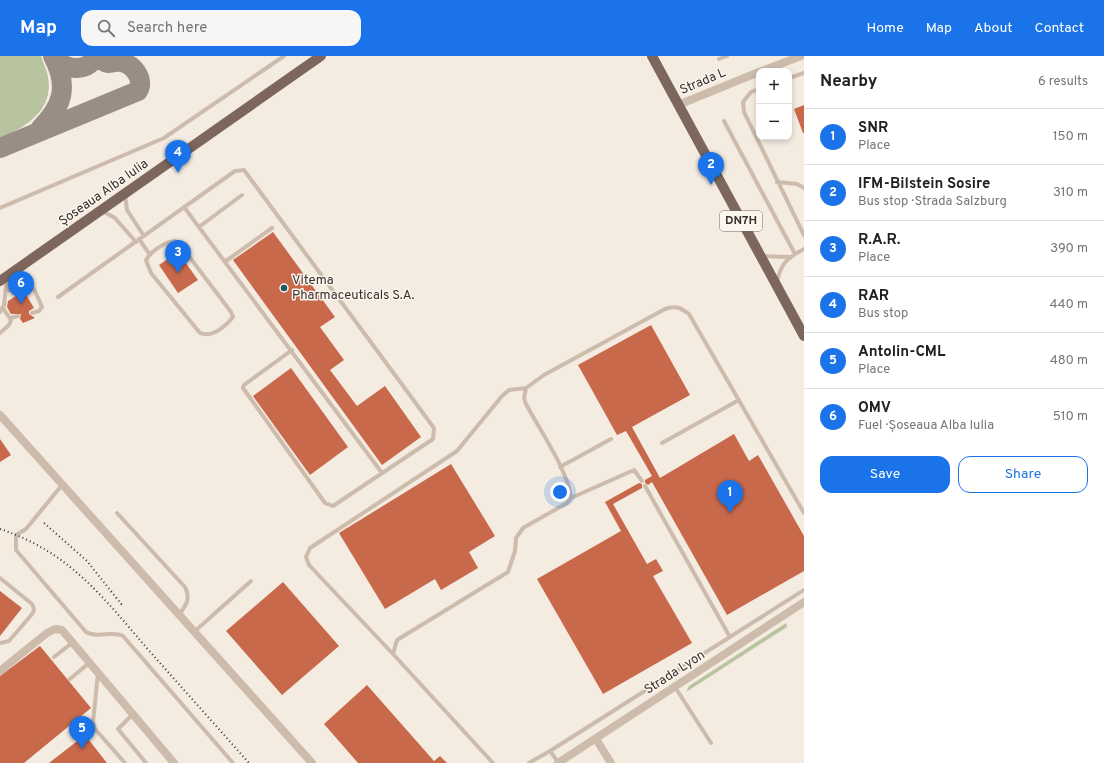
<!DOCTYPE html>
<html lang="en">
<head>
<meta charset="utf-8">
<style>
  body { margin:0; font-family:Overpass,sans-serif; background:#f6f6f6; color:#202124 }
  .controls { position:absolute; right:12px; top:12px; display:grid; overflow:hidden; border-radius:8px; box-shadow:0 2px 6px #0003 }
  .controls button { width:36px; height:36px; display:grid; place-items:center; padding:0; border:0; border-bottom:1px solid #e0e0e0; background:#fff; color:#202124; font:20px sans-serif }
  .you { position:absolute; left:560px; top:436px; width:14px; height:14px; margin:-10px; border:3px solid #fff; border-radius:50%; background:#1a73e8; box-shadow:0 0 0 6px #1a73e833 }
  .badge { display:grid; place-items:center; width:26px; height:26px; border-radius:50%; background:#1a73e8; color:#fff; font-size:13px; font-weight:700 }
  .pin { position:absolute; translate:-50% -33px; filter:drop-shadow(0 1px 2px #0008) }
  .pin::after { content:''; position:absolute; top:21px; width:14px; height:12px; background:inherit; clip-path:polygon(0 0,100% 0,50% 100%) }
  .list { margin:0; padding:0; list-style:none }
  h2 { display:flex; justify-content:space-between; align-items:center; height:52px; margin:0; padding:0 16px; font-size:17px }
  h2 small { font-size:13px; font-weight:400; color:#757577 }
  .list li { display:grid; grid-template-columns:26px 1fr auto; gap:12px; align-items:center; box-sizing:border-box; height:56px; padding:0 16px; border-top:1px solid #e0e0e0 }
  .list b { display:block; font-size:15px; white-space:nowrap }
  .list p { margin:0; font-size:13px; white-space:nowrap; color:#757577 }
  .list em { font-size:13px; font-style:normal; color:#757577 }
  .actions { display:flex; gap:8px; padding:12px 16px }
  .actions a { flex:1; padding:9px 0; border:1px solid #1a73e8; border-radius:12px; text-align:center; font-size:14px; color:#1a73e8 }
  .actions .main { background:#1a73e8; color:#fff }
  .icon { flex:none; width:22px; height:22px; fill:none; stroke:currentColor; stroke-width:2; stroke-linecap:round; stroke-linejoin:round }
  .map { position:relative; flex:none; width:804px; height:707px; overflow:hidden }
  header { display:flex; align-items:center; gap:24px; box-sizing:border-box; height:56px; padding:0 20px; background:#1a73e8; color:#fff }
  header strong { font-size:19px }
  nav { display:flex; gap:22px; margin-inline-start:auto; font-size:14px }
  .search { width:280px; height:36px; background:#f6f6f6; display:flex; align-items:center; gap:10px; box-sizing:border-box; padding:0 14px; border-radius:12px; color:#757577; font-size:15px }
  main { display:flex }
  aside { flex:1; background:#fff }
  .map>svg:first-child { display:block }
  .green { fill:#b8c4a0 }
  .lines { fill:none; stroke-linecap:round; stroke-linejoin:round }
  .taxiway { stroke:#988e86; stroke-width:20 }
  .building { fill:#c8694b }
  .service { stroke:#cdbbac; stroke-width:4 }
  .minor { stroke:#cdbbac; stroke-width:8 }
  .primary { stroke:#7d675c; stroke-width:10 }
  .rail { stroke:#3b302b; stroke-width:2; stroke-dasharray:1 3; stroke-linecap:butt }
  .poi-dot { fill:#1f5a5e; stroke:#fbf5ee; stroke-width:1.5 }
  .labels { text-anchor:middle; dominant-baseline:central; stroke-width:3; stroke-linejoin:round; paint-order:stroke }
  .shield { fill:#fbf5ee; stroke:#756b66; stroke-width:1 }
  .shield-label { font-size:12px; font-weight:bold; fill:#3b302b }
  .street-label { font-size:13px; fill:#3b302b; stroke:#fbf5ee }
  .poi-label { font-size:13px; fill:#3b302b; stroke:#fbf5ee; text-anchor:start }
</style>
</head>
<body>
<header>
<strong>Map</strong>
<div class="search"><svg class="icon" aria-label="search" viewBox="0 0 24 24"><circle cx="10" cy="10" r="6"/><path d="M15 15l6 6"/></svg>Search here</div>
<nav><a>Home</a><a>Map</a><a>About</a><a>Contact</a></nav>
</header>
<main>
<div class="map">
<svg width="804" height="707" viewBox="0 0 804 707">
  <rect width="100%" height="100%" fill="#f4ebe1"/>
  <path class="green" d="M0,0H41C43,7 47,14 48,21C54,54 26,71 0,82Z
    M786,567L787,571L686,636L689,630Z"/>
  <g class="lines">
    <path class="taxiway" d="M40,73C63,50 69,30 53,0
      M0,92L138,35C145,23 133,8 121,6C116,5 112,7 108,7C103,6 101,2 96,3C92,5 90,8 86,10C76,15 63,10 55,4"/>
  </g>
  <path class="building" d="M804,49V77H803L794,53Z
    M273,176L335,261L320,271L344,304L330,314L357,350L385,330L421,381L382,409L233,204Z
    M178,196L198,224L178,237L159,209Z
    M24,235L34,252L29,255V258L35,262L23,267L20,263L21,258H11L7,251L8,245Z
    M651,269L690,339L632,371L660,422L734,378L749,405L758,399L804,480V515L727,559L652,426L648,429L645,427V424L652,420L626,375L617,379L578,309Z
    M291,312L348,391L310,419L253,340Z
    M0,383L11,399L0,406Z
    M451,408L495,480L469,496L478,512L441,534L435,523L385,553L339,477Z
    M639,427L642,428V432L613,448L647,508L656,503L663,515L653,520L692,587L603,638L537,523L621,475L605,446Z
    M283,526L339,590L282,639L226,575Z
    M0,535L22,552L0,580Z
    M40,590L91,652L24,707H0V620Z
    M367,629L434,705L440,700L447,707H358L324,668Z
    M85,679L107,707H49Z"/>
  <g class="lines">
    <path class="service" d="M719,3L727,0
      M789,22L804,17
      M759,33L751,36L743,46L744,56L804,179
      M724,65L795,198
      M777,126L797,128L804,132
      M125,139L127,154L144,180
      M184,151L382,417
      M0,152L164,82L284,0
      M102,155L115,162L136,186
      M199,171L242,139
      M139,183L150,199
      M175,185L185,195L231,256L233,261C225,271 212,282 200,277L151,217L146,204C151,195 165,186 175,185Z
      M762,200L789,201
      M226,205L272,172
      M777,226C781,207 787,202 804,193
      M5,235L28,231L34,233L42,251L39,255L32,257
      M58,241L235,115L244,114L434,372L433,383L333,450L325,447L243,332L244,329L292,294
      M0,256L4,249L7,222
      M11,262L18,260
      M0,277L9,269L11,264L3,252
      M662,387L739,344
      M560,411L611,383
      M62,429L26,473L16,479V494L86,576C98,583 111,574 123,580L233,707
      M645,430L730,581
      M571,442L634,414L642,425
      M117,457L185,531C191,543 186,549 179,559
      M0,522L32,548L34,553L33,557L9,585L0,587
      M194,576L251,525
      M393,598L309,509L306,501L310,492L457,395L502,340L509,334L526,332
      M54,601L72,587
      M98,617L93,666L95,673L125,707
      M70,623L89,607
      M675,631L711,687
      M133,658L118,673L146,707
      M550,695L804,534
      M493,707L393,598L397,584L508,516L515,495L516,482L523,472L567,447L571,442C569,416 539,373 526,348L524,342L526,332L544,319L665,253C676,249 681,252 689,258L804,457
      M529,707L550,695L558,706"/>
    <path class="minor" d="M762,15L801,0
      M678,49L759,16
      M0,359L312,707
      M0,615L47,577L55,573L62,574L174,707
      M596,683L611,707
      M558,707L804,546"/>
    <path class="primary" d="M652,0L804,280
      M0,225L321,0"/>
    <path class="rail" d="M44,467L87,505L122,549
      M0,473C72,497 104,543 152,598C184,634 217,671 249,707"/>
  </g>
  <circle class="poi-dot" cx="284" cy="232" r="4"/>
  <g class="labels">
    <rect class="shield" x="720" y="155" width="42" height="20" rx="3"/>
    <g class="shield-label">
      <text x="741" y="165">DN7H</text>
    </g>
    <g class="street-label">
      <text transform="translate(703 26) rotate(-23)">Strada L</text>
      <text transform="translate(104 137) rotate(-35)">Șoseaua Alba Iulia</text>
      <text transform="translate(675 617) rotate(-33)">Strada Lyon</text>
    </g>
    <g class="poi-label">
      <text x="292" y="225">Vitema<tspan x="292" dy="15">Pharmaceuticals S.A.</tspan></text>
    </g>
  </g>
</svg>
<div class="controls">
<button>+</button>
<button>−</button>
</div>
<div class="you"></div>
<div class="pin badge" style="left:730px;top:457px">1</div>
<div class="pin badge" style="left:711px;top:129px">2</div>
<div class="pin badge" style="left:178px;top:217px">3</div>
<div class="pin badge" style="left:178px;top:117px">4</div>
<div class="pin badge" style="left:82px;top:693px">5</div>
<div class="pin badge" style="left:21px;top:248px">6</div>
</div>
<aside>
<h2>Nearby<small>6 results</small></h2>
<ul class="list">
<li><span class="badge">1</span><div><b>SNR</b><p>Place</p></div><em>150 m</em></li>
<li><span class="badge">2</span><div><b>IFM-Bilstein Sosire</b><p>Bus stop · Strada Salzburg</p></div><em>310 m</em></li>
<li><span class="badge">3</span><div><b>R.A.R.</b><p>Place</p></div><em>390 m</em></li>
<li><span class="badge">4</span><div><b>RAR</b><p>Bus stop</p></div><em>440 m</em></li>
<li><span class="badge">5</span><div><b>Antolin-CML</b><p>Place</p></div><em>480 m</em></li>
<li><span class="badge">6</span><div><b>OMV</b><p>Fuel · Șoseaua Alba Iulia</p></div><em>510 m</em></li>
</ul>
<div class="actions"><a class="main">Save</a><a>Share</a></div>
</aside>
</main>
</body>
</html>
